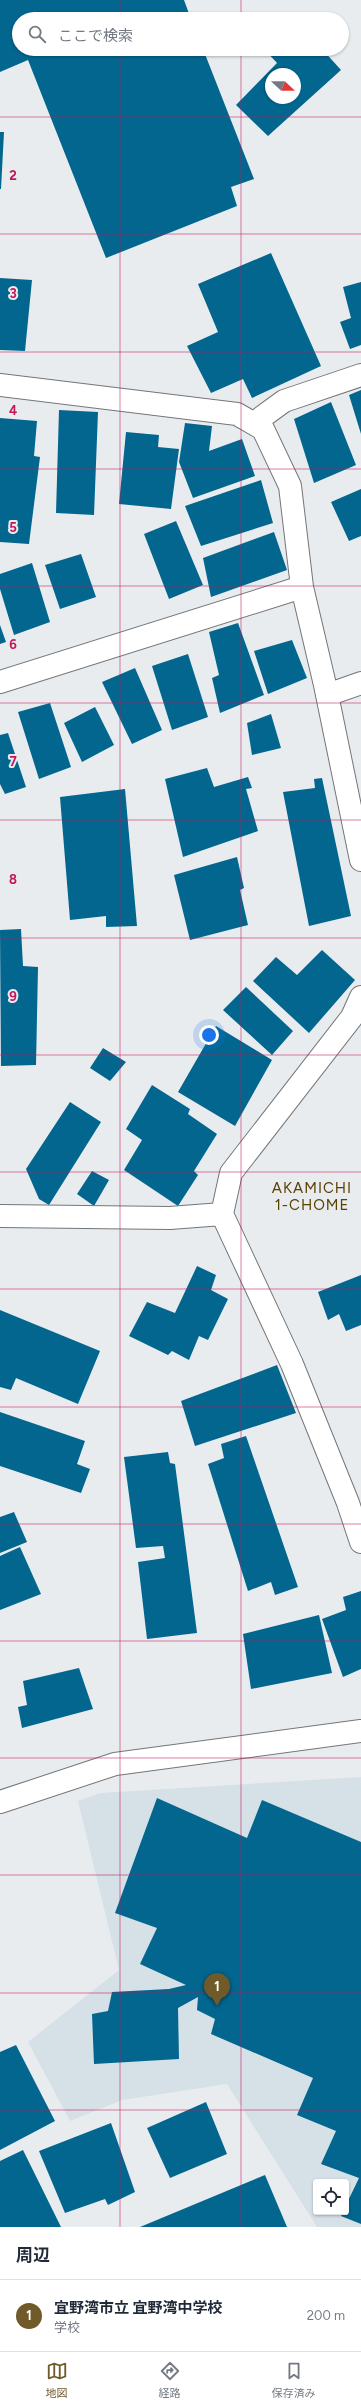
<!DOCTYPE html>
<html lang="ja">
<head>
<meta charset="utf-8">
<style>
  body { margin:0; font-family:Figtree,"Noto Sans JP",sans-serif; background:#f2f2f3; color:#1f2937 }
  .controls { position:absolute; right:12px; bottom:12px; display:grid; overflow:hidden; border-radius:4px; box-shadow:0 1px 3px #0004 }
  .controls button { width:36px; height:36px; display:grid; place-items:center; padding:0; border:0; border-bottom:1px solid #e0e1e3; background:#fff; color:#1f2937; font:20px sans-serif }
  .compass { position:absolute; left:265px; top:68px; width:36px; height:36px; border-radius:50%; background:#fff; box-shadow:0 1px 3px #0004; rotate:112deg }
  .you { position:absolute; left:209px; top:1035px; width:14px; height:14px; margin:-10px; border:3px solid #fff; border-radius:50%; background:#1a73e8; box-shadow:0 0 0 6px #1a73e833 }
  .badge { display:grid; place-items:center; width:26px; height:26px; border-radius:50%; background:#705a29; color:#fff; font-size:13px; font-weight:700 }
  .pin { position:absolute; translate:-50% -33px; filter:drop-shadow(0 1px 2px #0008) }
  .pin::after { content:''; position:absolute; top:21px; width:14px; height:12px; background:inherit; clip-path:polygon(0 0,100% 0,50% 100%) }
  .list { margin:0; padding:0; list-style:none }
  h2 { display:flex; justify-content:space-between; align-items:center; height:52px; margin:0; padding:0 16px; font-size:17px }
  h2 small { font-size:13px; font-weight:400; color:#747a83 }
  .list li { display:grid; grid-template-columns:26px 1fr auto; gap:12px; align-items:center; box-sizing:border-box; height:72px; padding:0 16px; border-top:1px solid #e0e1e3 }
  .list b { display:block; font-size:15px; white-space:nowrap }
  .list p { margin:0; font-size:13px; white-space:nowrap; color:#747a83 }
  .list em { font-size:13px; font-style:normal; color:#747a83 }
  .icon { flex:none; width:22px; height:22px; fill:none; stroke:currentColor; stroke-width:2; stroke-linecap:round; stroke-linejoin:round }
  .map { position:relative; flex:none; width:361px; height:2227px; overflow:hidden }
  .search { position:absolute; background:#fff; box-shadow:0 1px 3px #0004; left:12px; right:12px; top:12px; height:44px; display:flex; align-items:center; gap:10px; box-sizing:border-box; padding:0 14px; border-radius:22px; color:#747a83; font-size:15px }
  .sheet { height:124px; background:#fff }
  nav { display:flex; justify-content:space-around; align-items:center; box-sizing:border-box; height:56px; border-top:1px solid #e0e1e3; background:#fff; font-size:11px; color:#747a83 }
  nav a { display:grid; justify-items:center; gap:2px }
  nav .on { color:#705a29 }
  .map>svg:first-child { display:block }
  .built { fill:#d5e0e7; fill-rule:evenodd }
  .building { fill:#02668f; fill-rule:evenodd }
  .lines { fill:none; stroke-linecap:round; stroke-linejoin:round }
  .minor-casing { stroke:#737678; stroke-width:24 }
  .minor { stroke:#fff; stroke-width:22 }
  .grid { fill:none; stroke:#c2185b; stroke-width:1; stroke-opacity:0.55 }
  .labels { text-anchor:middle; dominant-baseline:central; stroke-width:4; stroke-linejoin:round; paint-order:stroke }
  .neighbourhood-label { font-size:15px; letter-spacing:1px; fill:#594100; stroke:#e9ecef }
  .grid-label { font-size:13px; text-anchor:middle; font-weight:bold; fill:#c2185b; stroke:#e9ecef; stroke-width:4; stroke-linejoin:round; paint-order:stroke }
</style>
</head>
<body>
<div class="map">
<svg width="361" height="2227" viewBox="0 0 361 2227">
  <rect width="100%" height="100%" fill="#e9ecef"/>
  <path class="built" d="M361,1777V2227H317L227,2084L122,2100L70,2121L28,2042L119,1970L78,1801L101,1793ZM316,2182H346V2212H316Z"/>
  <path class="building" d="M0,0H184L191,19H19V49H203L254,179L231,187L237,206L106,258L28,60L0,72Z
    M264,49H322L341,70L268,136L236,105L277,63ZM271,74H295V98H271Z
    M0,132H4L1,189H0Z
    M271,253L321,366L252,398L243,379L211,393L187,346L218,332L198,284Z
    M0,278L32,280L25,351L0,350Z
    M361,282V345L350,349L340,322L351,318L343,287Z
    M361,390V434L349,395Z
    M331,402L356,465L314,483L294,419Z
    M59,410L98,412L94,515L56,513Z
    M0,418L37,421L34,456L40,457L29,544L0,542Z
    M185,423L212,426L209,451L242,439L255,476L193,498L179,462Z
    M126,432L159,435L158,447L179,449L171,509L119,504Z
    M261,480L273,523L201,546L185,506Z
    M361,489V536L349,541L331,502Z
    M176,521L203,585L169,599L144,534Z
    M274,532L287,570L211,597L203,558Z
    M81,554L96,597L60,609L45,565Z
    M32,563L50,622L14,635L0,589V574Z
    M238,623L264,695L220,713L212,678L219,675L209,632Z
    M0,625L6,642L0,644Z
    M292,640L307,678L268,694L254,651Z
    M188,654L208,717L172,730L152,666Z
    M135,668L162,730L132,744L102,682Z
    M50,703L71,767L39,779L18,712Z
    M95,707L114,745L82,762L64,723Z
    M271,714L281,748L252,755L247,723Z
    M8,733L26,787L5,794L0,784V735Z
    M207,768L214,787L248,777L252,788L246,789L258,831L183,857L165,779Z
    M322,778L351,916L309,926L283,792L315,788L314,779Z
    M125,789L137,926L106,927V916L70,920L60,797Z
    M237,857L244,888L240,890L248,925L190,940L174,875Z
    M21,929L23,966L38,967L36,1065L1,1066L0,930Z
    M322,950L355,980L309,1033L253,981L276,957L297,975Z
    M246,987L293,1031L272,1055L223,1010Z
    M216,1026L272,1060L235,1126L178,1092Z
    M103,1048L126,1062L110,1081L90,1068Z
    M152,1085L190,1109L188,1114L217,1134L194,1171L198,1175L178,1206L124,1170L142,1140L126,1129Z
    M70,1102L101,1122L49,1205L39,1199L26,1169Z
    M92,1171L109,1180L94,1206L77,1194Z
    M197,1266L216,1275L211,1290L228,1299L208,1340L199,1336L189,1360L172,1351L168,1355L129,1336L147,1302L175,1313Z
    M361,1275V1325L346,1331L339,1314L328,1320L318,1292Z
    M0,1310L100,1351L78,1404L16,1378L11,1390L0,1387Z
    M277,1365L296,1413L195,1446L181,1401Z
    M0,1412L85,1441L77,1464L90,1469L81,1493L0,1466Z
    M246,1436L298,1587L275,1595L271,1582L248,1591L208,1464L224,1458L221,1444Z
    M168,1452L170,1463L175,1464L197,1633L147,1639L138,1562L165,1558L163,1546L136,1548L124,1457Z
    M14,1512L27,1542L0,1553V1517Z
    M20,1547L41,1594L0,1610V1556Z
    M361,1591V1669L343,1677L322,1619L346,1610L343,1597Z
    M319,1615L332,1673L251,1689L243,1634Z
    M79,1668L93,1709L22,1728L18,1707L27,1705L23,1681Z
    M157,1798L247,1838L262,1800L361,1842V2224L341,2216L343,2212H346V2205L359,2178L321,2164L336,2131L297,2115L313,2078L211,2034L215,2019L197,2010L198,1997L178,2008L179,2059L94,2064L92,2014L108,2011L112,1992L169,1989L186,1985L140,1964L157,1928L115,1913Z
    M16,2045L55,2121L0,2150V2052Z
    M206,2102L227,2154L170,2178L147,2128Z
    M111,2123L135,2192L108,2205L105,2199L65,2213L39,2151Z
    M23,2150L61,2227H0V2161Z
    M265,2175L287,2227H140Z"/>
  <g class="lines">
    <g class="minor-casing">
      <path id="minor" d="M0,385L237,414L263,429L290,486L302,587L325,685L361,860
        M254,423L284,401L361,375
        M0,682L302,587
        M327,695L361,683
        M361,997L352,1017L231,1173L222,1214L292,1364L348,1503L361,1542
        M0,1216L170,1218L222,1214
        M0,1802L115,1764L361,1731"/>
    </g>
    <use href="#minor" class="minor"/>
  </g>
  <path class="grid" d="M120,0V19M241,0V19M120,49V2227M241,49V2227M0,117H361M0,234H361M0,352H361M0,469H361M0,586H361M0,703H361M0,820H361M0,938H361M0,1055H361M0,1172H361M0,1289H361M0,1407H361M0,1524H361M0,1641H361M0,1758H361M0,1875H361M0,1993H361M0,2110H361"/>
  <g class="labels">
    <g class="neighbourhood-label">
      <text x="312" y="1188">AKAMICHI<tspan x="312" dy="17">1-CHOME</tspan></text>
    </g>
  </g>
  <g class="grid-label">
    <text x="13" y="180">2</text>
    <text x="13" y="298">3</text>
    <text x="13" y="415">4</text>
    <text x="13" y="532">5</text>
    <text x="13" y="649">6</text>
    <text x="13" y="766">7</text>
    <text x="13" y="884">8</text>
    <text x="13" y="1001">9</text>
  </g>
</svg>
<div class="controls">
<button><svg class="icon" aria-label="locate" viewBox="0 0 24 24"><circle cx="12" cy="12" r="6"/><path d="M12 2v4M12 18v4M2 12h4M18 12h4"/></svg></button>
</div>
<svg class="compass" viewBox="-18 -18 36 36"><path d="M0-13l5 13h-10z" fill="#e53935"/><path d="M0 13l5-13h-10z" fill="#747a83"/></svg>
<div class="you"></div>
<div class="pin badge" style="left:217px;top:2006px">1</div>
<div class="search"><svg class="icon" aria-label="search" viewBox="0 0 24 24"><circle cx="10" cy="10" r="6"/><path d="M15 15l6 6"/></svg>ここで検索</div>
</div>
<section class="sheet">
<h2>周辺<small></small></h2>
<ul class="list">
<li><span class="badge">1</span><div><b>宜野湾市立 宜野湾中学校</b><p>学校</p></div><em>200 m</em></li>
</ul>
</section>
<nav>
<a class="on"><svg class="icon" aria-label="map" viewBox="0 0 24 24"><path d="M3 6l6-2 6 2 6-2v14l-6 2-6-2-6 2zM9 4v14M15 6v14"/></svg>地図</a>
<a><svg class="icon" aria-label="directions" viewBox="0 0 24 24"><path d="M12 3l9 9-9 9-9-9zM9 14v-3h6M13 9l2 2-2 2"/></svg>経路</a>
<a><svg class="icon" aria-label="saved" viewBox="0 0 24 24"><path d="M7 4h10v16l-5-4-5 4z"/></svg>保存済み</a>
</nav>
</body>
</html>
